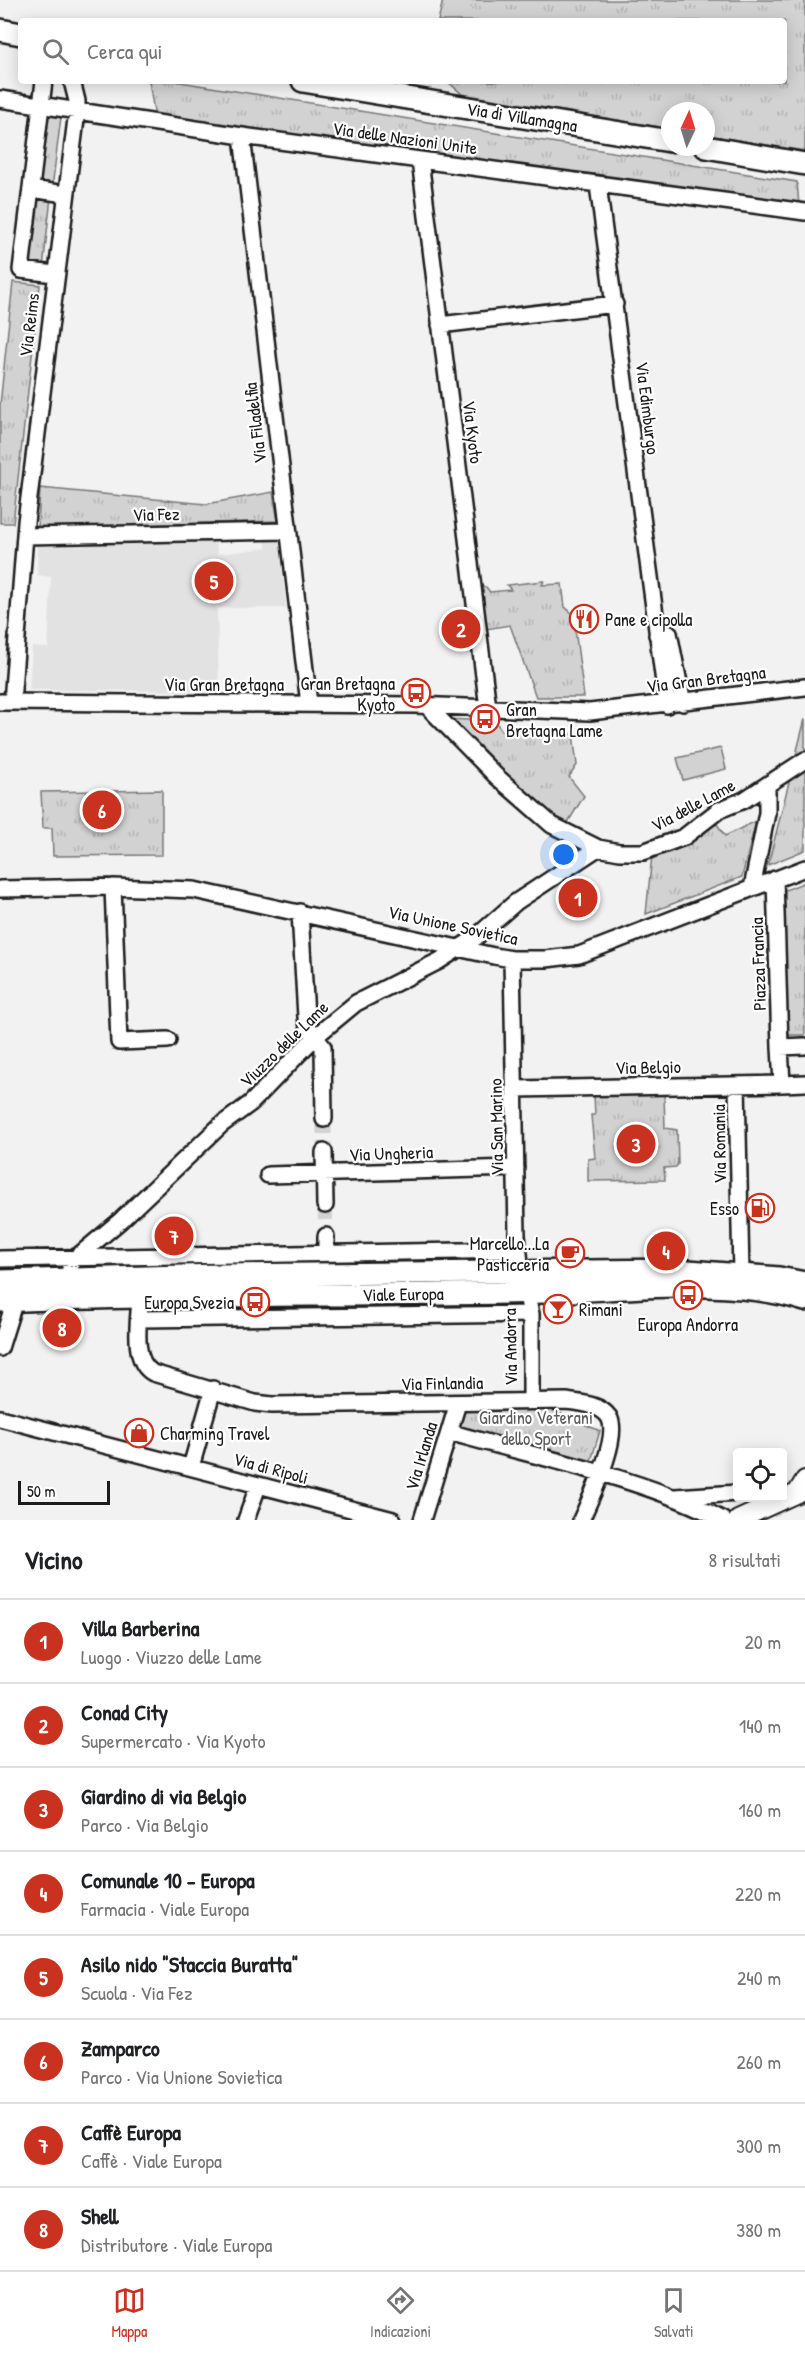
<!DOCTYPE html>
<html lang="it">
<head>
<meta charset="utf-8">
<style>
  body { margin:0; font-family:"Patrick Hand",sans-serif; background:#f6f6f6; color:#202124 }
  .controls { position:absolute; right:18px; bottom:18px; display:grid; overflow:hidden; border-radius:6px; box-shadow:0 3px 15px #0003 }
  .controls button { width:54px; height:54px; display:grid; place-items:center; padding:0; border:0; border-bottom:2px solid #e0e0e0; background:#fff; color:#202124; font:30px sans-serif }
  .compass { position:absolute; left:661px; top:102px; width:54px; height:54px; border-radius:50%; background:#fff; box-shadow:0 3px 15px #0003; rotate:4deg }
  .scale { position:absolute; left:18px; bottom:15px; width:92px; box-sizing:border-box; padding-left:6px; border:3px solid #1c1c1c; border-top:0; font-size:16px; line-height:21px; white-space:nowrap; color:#1c1c1c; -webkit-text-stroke:4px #fff; paint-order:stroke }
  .you { position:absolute; left:564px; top:855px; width:21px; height:21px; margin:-15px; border:4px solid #fff; border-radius:50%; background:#1a73e8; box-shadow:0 0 0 9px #1a73e833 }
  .badge { display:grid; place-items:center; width:39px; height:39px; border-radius:50%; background:#c8321e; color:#fff; font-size:20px; font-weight:700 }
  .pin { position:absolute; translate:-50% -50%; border:3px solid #fff; box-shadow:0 2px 6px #0006 }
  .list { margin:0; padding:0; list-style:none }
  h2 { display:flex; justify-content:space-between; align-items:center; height:78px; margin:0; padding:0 24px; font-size:26px }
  h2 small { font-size:20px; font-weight:400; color:#757577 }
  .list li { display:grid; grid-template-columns:39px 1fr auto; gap:18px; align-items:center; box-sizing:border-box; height:84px; padding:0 24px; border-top:2px solid #e0e0e0 }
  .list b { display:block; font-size:22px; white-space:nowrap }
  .list p { margin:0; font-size:20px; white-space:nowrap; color:#757577 }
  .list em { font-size:20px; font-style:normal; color:#757577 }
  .icon { flex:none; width:33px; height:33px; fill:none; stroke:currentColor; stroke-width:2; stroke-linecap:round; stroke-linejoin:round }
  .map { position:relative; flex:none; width:805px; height:1520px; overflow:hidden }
  .search { position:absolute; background:#fff; box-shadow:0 3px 15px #0003; left:18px; right:18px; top:18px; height:66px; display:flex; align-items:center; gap:15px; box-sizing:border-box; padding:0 21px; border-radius:6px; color:#757577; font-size:22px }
  .sheet { height:750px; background:#fff }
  nav { display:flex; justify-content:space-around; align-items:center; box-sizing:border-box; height:84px; border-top:2px solid #e0e0e0; background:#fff; font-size:16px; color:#757577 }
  nav a { display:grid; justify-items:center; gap:3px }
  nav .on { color:#c8321e }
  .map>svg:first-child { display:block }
  .built { fill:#e2e2e2 }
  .grass { fill:url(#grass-tufts); stroke:#777; stroke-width:1.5 }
  .pitch { fill:#d2d2d2; stroke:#777; stroke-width:1.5 }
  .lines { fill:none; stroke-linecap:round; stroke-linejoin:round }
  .minor-tunnel { stroke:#d2d2d2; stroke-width:15; stroke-dasharray:15 8; stroke-linecap:butt }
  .minor-casing { stroke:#1c1c1c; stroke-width:20 }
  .tertiary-casing { stroke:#1c1c1c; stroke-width:22 }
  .secondary-casing { stroke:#1c1c1c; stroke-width:26 }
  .minor { stroke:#fff; stroke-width:15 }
  .tertiary { stroke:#fff; stroke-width:18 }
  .secondary { stroke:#fff; stroke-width:21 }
  .labels { text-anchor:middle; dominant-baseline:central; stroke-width:4.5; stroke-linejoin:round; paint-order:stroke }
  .street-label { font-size:18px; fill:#1c1c1c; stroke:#fff }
  .poi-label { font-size:18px; fill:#1c1c1c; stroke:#fff; text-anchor:start }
  .park-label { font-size:18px; fill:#5c5c5c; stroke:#fff }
</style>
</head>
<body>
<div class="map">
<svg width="805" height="1520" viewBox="0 0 805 1520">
  <defs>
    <pattern id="grass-tufts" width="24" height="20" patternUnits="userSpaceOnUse" patternTransform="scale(1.5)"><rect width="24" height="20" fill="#d2d2d2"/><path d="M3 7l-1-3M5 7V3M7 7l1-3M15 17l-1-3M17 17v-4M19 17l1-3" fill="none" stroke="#b4b4b4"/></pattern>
  </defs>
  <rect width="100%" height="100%" fill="#f2f2f2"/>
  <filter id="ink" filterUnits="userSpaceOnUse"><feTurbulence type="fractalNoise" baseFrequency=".0167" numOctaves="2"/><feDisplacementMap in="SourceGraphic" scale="12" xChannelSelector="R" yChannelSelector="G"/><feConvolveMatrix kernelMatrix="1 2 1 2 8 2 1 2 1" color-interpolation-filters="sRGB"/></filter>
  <g filter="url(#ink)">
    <path class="built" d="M279,538L286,608H217L219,691L29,690L32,647L48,648L51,577L37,575L38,546L215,541L218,554L266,548L265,540Z"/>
    <path class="grass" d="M443,0H805V151L706,135V111H670V129L462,94L447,81H784V21H438Z
      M149,81H174L797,182L799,205L155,118Z
      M43,114L61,117L52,188L34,185Z
      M34,195L51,197L43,268L26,266Z
      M13,282L40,285L13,523H0V405Z
      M40,488L206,504L273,492L278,521L38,528Z
      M544,581L542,585L562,584L565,607L573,614L584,697H536L510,625L486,629L480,587H486L490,592L511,590L507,585Z
      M444,719L495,721L503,732L509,733L573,734L577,765L569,777L584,796L565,827Z
      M805,719V850L768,865Z
      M162,790V855L53,856L52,828H43L41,792Z
      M756,821L742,877L646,914L652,855L717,824L725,836Z
      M805,882V1035H786L783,891Z
      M664,1094L665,1128L677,1130L678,1164L676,1167L664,1168L665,1180L588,1181V1159L595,1158L591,1115H595L594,1095Z
      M541,1405L600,1431L590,1464L456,1426L462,1407Z"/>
    <path class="pitch" d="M721,748L726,769L683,780L677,758Z"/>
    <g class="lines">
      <path class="minor-tunnel" d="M324,1119V1152
        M325,1205L326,1236"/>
      <g class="minor-casing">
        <path id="minor" d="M44,81L21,270L55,274
          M0,99L242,136L805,212
          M242,136L309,704
          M420,160L488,708
          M598,185L667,705
          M31,189L65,194
          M440,325L615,304
          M25,536L288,531
          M657,635L669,633L683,703
          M0,702L415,705L590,712L805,687
          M12,702L26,522L77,111V101L72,81
          M427,706L496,776L552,825L598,848L620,852H643L684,837L719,810L744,800L805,760
          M775,879L780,1047
          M113,887L119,1042L168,1040
          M752,888L767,813V786
          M0,889L113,887L194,890L494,956L512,959H546L579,955L805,868
          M300,912L306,1017L308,1027L323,1047L324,1119
          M512,959L517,1235L520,1263L531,1314V1401
          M805,1046L780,1047L782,1084L805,1083
          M737,1085L741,1274
          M515,1089L782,1084
          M324,1152L325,1205
          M268,1175L516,1168
          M326,1236V1253
          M0,1259L518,1250
          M70,1278V1266L77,1257L120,1221L221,1125L251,1103L316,1036L356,1003L439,961L475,938L516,902L598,848
          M140,1298C139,1320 131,1361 153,1373L255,1403L272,1405L566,1401C581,1403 600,1404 609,1417C621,1437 590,1499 581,1520
          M140,1319L531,1314
          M0,1348L15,1300
          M0,1418L393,1520
          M449,1432C535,1457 645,1478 723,1520
          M191,1467L213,1389
          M675,1497L738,1493
          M246,1520L258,1486
          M422,1520L458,1403"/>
      </g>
      <g class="tertiary-casing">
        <path id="tertiary" d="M738,1520L797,1493L805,1480"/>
      </g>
      <g class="secondary-casing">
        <path id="secondary" d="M0,30L21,34
          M303,81L670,141
          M706,147L805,164
          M0,1281L219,1275L675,1270L779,1278L805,1283
          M0,1301C181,1293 363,1297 544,1292C625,1290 727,1275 805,1300"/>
      </g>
      <use href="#minor" class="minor"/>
      <use href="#tertiary" class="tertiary"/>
      <use href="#secondary" class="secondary"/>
    </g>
  </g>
  <defs>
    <g id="restaurant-ring" transform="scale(1.5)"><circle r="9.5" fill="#fff" stroke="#c8321e" stroke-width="1.5"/><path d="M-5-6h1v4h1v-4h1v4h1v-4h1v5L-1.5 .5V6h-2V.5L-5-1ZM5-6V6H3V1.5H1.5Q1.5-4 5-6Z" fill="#c8321e"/></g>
    <g id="bus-ring" transform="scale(1.5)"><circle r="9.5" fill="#fff" stroke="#c8321e" stroke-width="1.5"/><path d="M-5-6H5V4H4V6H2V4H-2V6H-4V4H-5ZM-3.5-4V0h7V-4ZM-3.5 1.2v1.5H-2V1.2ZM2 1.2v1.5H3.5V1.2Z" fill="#c8321e"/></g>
    <g id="fuel-ring" transform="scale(1.5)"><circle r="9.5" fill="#fff" stroke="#c8321e" stroke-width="1.5"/><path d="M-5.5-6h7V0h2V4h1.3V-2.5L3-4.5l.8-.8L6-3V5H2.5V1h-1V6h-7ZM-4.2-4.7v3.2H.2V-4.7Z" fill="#c8321e"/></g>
    <g id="cafe-ring" transform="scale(1.5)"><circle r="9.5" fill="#fff" stroke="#c8321e" stroke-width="1.5"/><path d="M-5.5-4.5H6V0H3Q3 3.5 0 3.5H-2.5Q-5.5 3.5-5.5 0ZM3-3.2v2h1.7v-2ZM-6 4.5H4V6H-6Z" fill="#c8321e"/></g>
    <g id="bar-ring" transform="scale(1.5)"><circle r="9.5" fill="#fff" stroke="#c8321e" stroke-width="1.5"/><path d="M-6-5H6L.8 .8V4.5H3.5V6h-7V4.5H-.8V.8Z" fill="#c8321e"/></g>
    <g id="shop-ring" transform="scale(1.5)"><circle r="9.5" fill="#fff" stroke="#c8321e" stroke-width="1.5"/><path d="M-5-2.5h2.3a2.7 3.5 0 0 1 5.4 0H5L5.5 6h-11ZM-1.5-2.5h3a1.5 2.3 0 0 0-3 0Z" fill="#c8321e"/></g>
  </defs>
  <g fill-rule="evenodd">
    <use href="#restaurant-ring" x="584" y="619"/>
    <use href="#bus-ring" x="416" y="693"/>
    <use href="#bus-ring" x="485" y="719"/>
    <use href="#fuel-ring" x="760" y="1208"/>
    <use href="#cafe-ring" x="570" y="1253"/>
    <use href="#bus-ring" x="688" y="1295"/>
    <use href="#bus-ring" x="255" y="1302"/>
    <use href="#bar-ring" x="558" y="1309"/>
    <use href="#shop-ring" x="139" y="1433"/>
  </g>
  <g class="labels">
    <g class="street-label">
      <text transform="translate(522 117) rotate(9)">Via di Villamagna</text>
      <text transform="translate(405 138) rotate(8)">Via delle Nazioni Unite</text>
      <text transform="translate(29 325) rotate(-83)">Via Reims</text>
      <text transform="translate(648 408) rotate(83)">Via Edimburgo</text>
      <text transform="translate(255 423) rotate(-97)">Via Filadelfia</text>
      <text transform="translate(473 432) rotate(83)">Via Kyoto</text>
      <text transform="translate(156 514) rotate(-1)">Via Fez</text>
      <text transform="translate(706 679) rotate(-7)">Via Gran Bretagna</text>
      <text x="224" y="684">Via Gran Bretagna</text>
      <text transform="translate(693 805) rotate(-28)">Via delle Lame</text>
      <text transform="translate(453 925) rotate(12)">Via Unione Sovietica</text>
      <text transform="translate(758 964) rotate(-92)">Piazza Francia</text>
      <text transform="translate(284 1044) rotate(-44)">Viuzzo delle Lame</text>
      <text transform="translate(648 1067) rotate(-1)">Via Belgio</text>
      <text transform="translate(496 1127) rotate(-91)">Via San Marino</text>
      <text transform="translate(719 1144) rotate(-91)">Via Romania</text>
      <text transform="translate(391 1153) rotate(-2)">Via Ungheria</text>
      <text transform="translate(403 1294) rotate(-1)">Viale Europa</text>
      <text transform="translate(510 1347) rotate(-91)">Via Andorra</text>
      <text transform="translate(442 1383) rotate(-1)">Via Finlandia</text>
      <text transform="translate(421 1456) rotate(-73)">Via Irlanda</text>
      <text transform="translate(271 1468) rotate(15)">Via di Ripoli</text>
    </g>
    <g class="poi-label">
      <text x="605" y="619">Pane e cipolla</text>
      <text x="395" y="683" text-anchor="end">Gran Bretagna<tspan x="395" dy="21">Kyoto</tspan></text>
      <text x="506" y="709">Gran<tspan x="506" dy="21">Bretagna Lame</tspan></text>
      <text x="739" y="1208" text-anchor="end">Esso</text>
      <text x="549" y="1243" text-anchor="end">Marcello...La<tspan x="549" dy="21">Pasticceria</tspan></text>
      <text x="234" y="1302" text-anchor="end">Europa Svezia</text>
      <text x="579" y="1309">Rimani</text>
      <text x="688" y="1324" text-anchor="middle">Europa Andorra</text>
      <text x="160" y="1433">Charming Travel</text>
    </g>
    <g class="park-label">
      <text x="536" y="1417">Giardino Veterani<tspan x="536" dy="21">dello Sport</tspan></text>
    </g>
  </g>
</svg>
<div class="controls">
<button><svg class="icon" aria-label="locate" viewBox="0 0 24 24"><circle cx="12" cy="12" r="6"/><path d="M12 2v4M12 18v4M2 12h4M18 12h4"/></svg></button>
</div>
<svg class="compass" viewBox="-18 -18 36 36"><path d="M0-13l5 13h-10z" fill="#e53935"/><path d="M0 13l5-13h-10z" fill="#757577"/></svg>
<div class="scale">50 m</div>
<div class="you"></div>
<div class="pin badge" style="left:578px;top:898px">1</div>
<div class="pin badge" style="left:461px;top:629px">2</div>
<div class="pin badge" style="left:636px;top:1144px">3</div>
<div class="pin badge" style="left:666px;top:1251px">4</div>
<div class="pin badge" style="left:214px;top:581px">5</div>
<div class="pin badge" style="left:102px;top:810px">6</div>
<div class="pin badge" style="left:174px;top:1236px">7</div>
<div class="pin badge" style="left:62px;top:1328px">8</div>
<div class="search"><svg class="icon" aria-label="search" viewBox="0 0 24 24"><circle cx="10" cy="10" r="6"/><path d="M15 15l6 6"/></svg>Cerca qui</div>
</div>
<section class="sheet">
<h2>Vicino<small>8 risultati</small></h2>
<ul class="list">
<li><span class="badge">1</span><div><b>Villa Barberina</b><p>Luogo · Viuzzo delle Lame</p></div><em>20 m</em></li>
<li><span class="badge">2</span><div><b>Conad City</b><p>Supermercato · Via Kyoto</p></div><em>140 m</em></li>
<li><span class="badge">3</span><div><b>Giardino di via Belgio</b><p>Parco · Via Belgio</p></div><em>160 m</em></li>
<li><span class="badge">4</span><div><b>Comunale 10 - Europa</b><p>Farmacia · Viale Europa</p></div><em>220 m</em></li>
<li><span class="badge">5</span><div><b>Asilo nido &quot;Staccia Buratta&quot;</b><p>Scuola · Via Fez</p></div><em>240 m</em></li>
<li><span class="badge">6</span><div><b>Zamparco</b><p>Parco · Via Unione Sovietica</p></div><em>260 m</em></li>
<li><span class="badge">7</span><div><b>Caffè Europa</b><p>Caffè · Viale Europa</p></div><em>300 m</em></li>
<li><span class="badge">8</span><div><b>Shell</b><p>Distributore · Viale Europa</p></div><em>380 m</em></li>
</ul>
</section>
<nav>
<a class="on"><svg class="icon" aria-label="map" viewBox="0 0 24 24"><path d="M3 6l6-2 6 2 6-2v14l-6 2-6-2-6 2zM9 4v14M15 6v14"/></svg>Mappa</a>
<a><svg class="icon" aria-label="directions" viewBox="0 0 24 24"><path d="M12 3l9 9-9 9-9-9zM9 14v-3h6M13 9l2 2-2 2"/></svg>Indicazioni</a>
<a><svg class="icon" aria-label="saved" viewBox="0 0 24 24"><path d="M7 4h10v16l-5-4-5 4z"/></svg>Salvati</a>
</nav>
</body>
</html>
